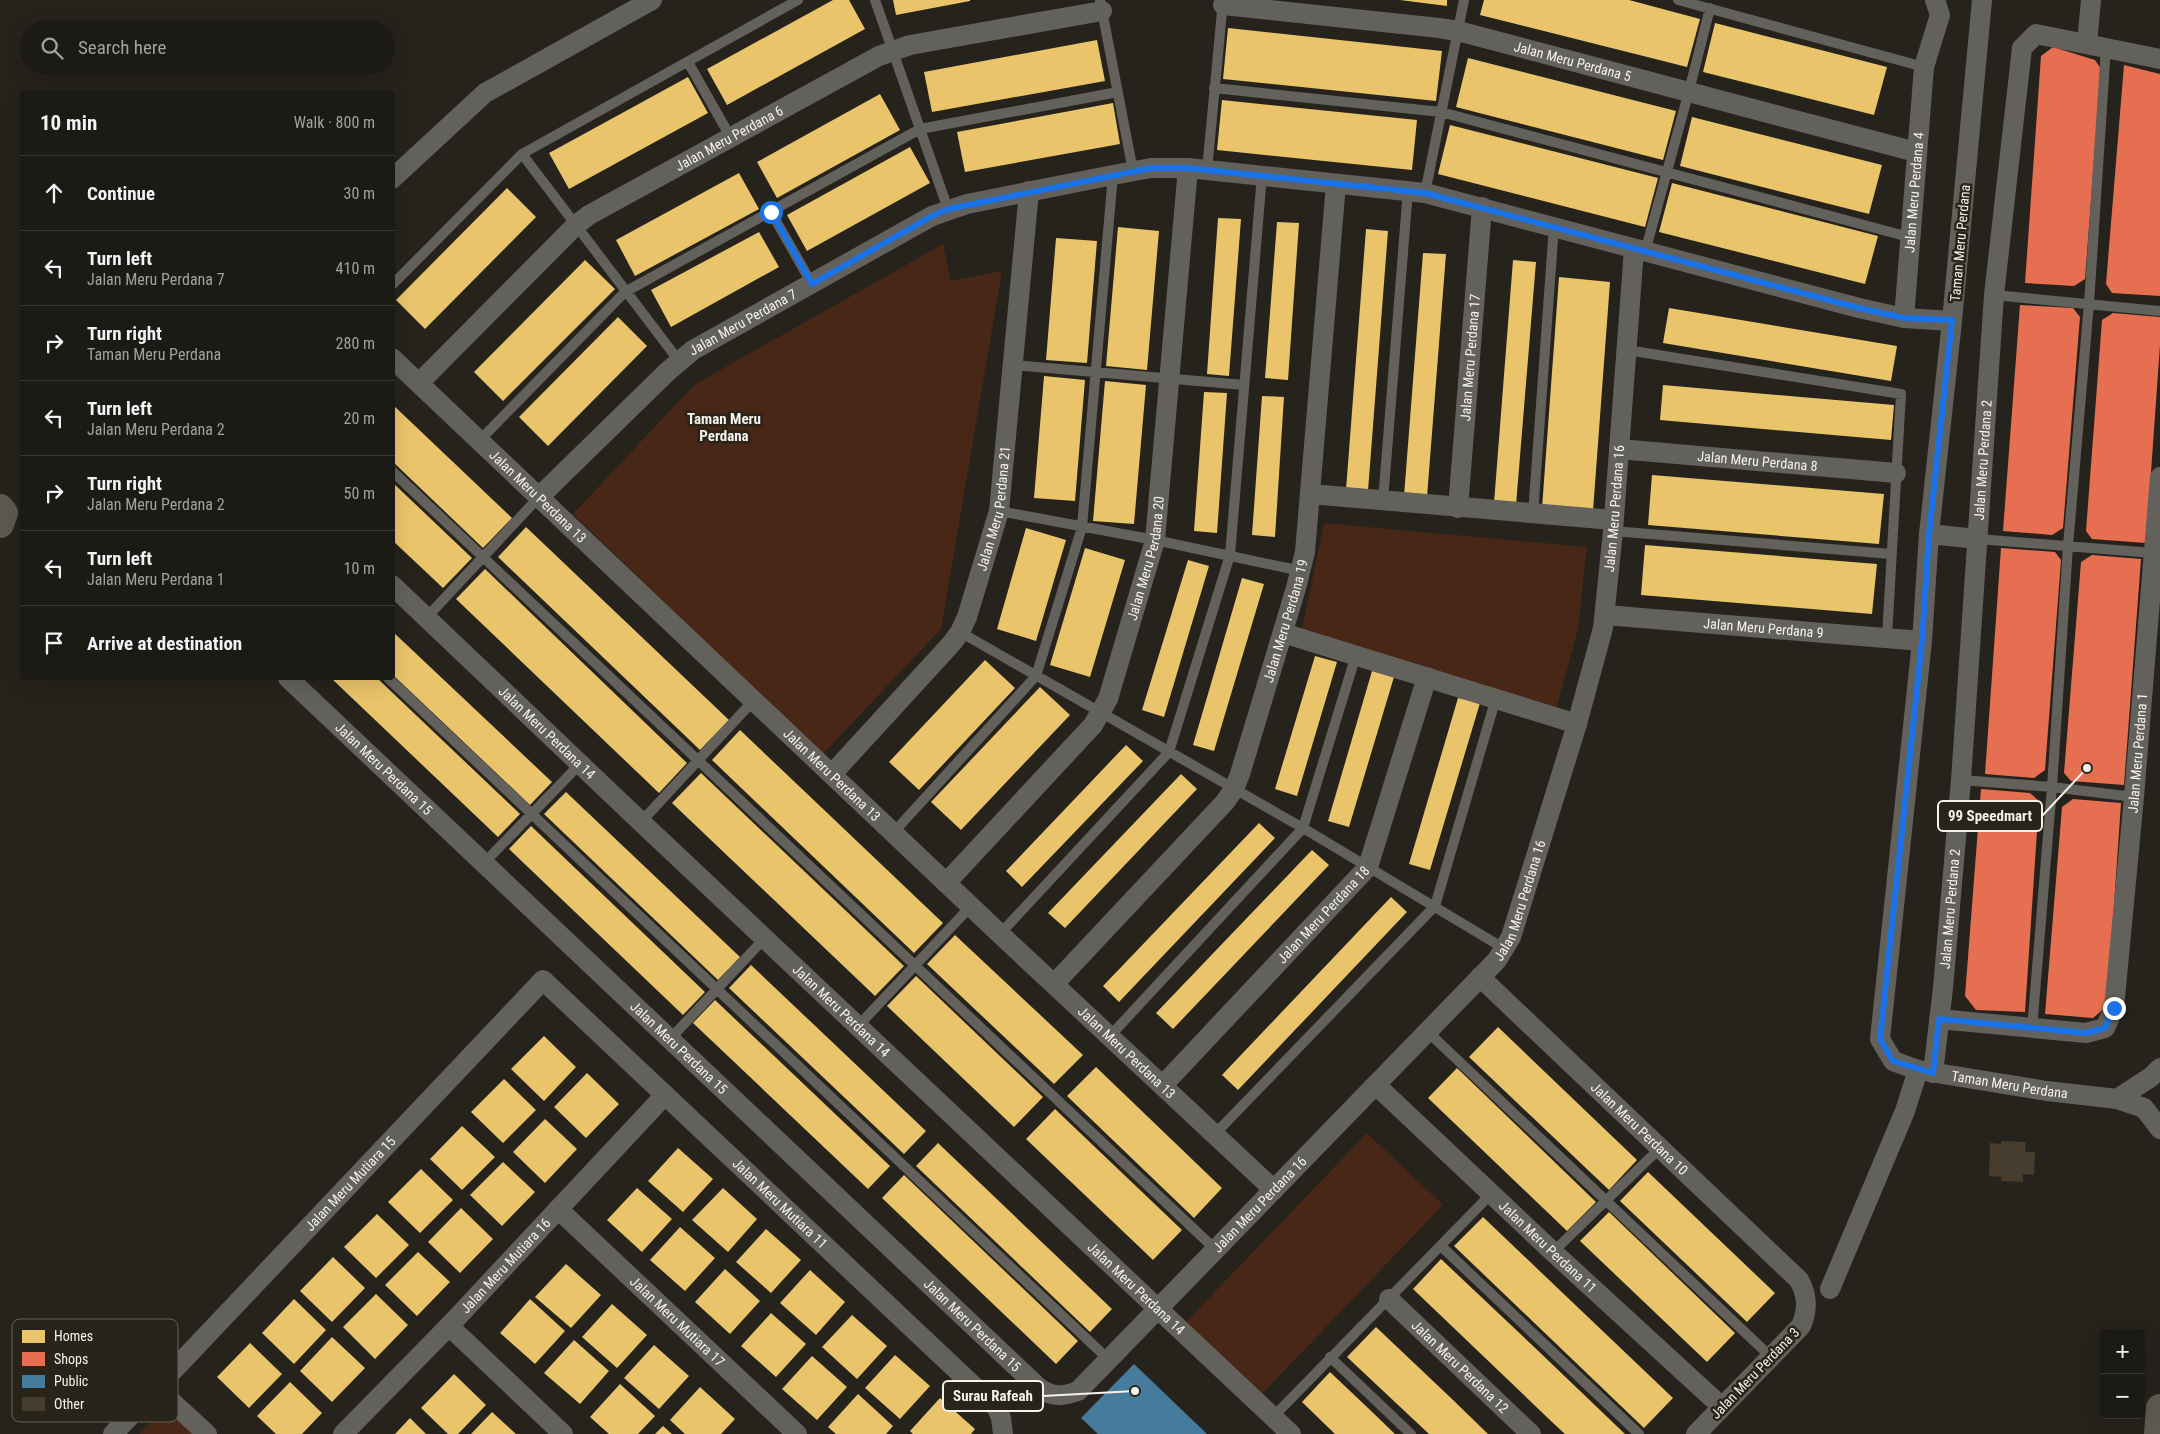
<!DOCTYPE html>
<html lang="en">
<head>
<meta charset="utf-8">
<style>
  body { margin:0; font-family:"Roboto Condensed",sans-serif; background:#292722; color:#f1f3f6 }
  .controls { position:absolute; right:15px; bottom:15px; display:grid; overflow:hidden; border-radius:5px; box-shadow:0 5px 20px #0002 }
  .controls button { width:45px; height:45px; display:grid; place-items:center; padding:0; border:0; border-bottom:1px solid #3a3834; background:#1c1a15; color:#f1f3f6; font:25px sans-serif }
  .stop { position:absolute; width:15px; height:15px; margin:-11px; border:4px solid #1a73e8; border-radius:50%; background:#fff }
  .stop.end { background:#1a73e8; border-color:#fff; box-shadow:0 1px 5px #0008 }
  .list { margin:0; padding:0; list-style:none }
  h2 { display:flex; justify-content:space-between; align-items:center; height:65px; margin:0; padding:0 20px; font-size:21px }
  h2 small { font-size:16px; font-weight:400; color:#a0a1a0 }
  .list li { display:grid; grid-template-columns:32px 1fr auto; gap:15px; align-items:center; box-sizing:border-box; height:75px; padding:0 20px; border-top:1px solid #3a3834 }
  .list b { display:block; font-size:19px; white-space:nowrap }
  .list p { margin:0; font-size:16px; white-space:nowrap; color:#a0a1a0 }
  .list em { font-size:16px; font-style:normal; color:#a0a1a0 }
  .icon { flex:none; width:28px; height:28px; fill:none; stroke:currentColor; stroke-width:2; stroke-linecap:round; stroke-linejoin:round }
  .map { position:relative; flex:none; width:2160px; height:1434px; overflow:hidden }
  .search { position:absolute; background:#1c1a15; box-shadow:0 5px 20px #0002; left:20px; top:20px; width:375px; height:55px; display:flex; align-items:center; gap:12px; box-sizing:border-box; padding:0 18px; border-radius:28px; color:#a0a1a0; font-size:19px }
  .panel { position:absolute; background:#1c1a15; box-shadow:0 5px 20px #0002; left:20px; top:90px; width:375px; height:590px; border-radius:5px }
  .map>svg:first-child { display:block }
  .green { fill:#482716 }
  .homes { fill:#e9c46a }
  .shops { fill:#e76f51 }
  .public { fill:#457b9d }
  .building { fill:#473d2e }
  .lines { fill:none; stroke-linecap:round; stroke-linejoin:round }
  .service { stroke:#63615c; stroke-width:10 }
  .minor { stroke:#63615c; stroke-width:20 }
  .secondary { stroke:#5c5951; stroke-width:28 }
  .primary { stroke:#5d5a4f; stroke-width:28 }
  .route { stroke:#1a73e8; stroke-width:6 }
  .labels { text-anchor:middle; dominant-baseline:central; stroke-width:5; stroke-linejoin:round; paint-order:stroke }
  .street-label { font-size:14px; fill:#f5f2eb; stroke:#292419 }
  .neighbourhood-label { font-size:15px; font-weight:bold; fill:#f5f2eb; stroke:#292419 }
  .key { fill:#292419; stroke:#666258; stroke-width:1 }
  .key-label { font-size:14px; fill:#f5f2eb }
  .leader { fill:none; stroke:#f5f2eb; stroke-width:2 }
  .callout-dot { fill:#f5f2eb; stroke:#292419; stroke-width:2 }
  .callout { fill:#292419; stroke:#f5f2eb; stroke-width:2 }
  .callout-label { font-size:15px; text-anchor:middle; font-weight:bold; fill:#f5f2eb }
</style>
</head>
<body>
<div class="map">
<svg width="2160" height="1434" viewBox="0 0 2160 1434">
  <rect width="100%" height="100%" fill="#26231c"/>
  <path class="green" d="M943,244L951,281L1002,271L941,629L822,755L573,514L694,385Z
    M1324,523L1587,547L1578,629L1554,717L1302,630Z
    M1367,1133L1443,1205L1261,1395L1185,1323Z
    M160,1413L174,1414L195,1434H139Z"/>
  <path class="homes" d="M833,0H849L865,29L727,105L707,69Z
    M893,0H970V1L896,15Z
    M1400,0H1447V6Z
    M1484,0H1629L1700,19L1687,67L1480,15Z
    M1715,23L1887,67L1874,115L1703,72Z
    M1228,28L1442,51L1436,101L1223,79Z
    M1097,40L1105,81L932,112L924,72Z
    M1468,58L1676,111L1663,160L1456,107Z
    M688,77L708,113L569,189L549,153Z
    M880,94L900,130L777,198L757,162Z
    M1222,100L1417,120L1412,170L1217,150Z
    M1113,103L1120,144L965,172L957,132Z
    M1692,117L1882,165L1869,214L1680,166Z
    M1450,125L1658,178L1645,227L1438,174Z
    M910,147L930,183L807,251L787,215Z
    M739,173L759,209L635,276L616,240Z
    M1672,183L1878,236L1865,284L1659,232Z
    M507,188L536,217L425,329L396,300Z
    M1218,218L1241,219L1229,376L1207,374Z
    M1277,222L1299,223L1288,380L1265,378Z
    M1118,227L1159,231L1147,370L1106,366Z
    M1366,229L1388,231L1368,491L1346,490Z
    M759,232L779,267L671,327L651,290Z
    M1056,238L1097,241L1087,363L1046,360Z
    M1423,253L1446,254L1427,497L1404,496Z
    M585,260L615,289L503,401L474,372Z
    M1513,260L1536,262L1516,505L1494,503Z
    M1559,277L1610,282L1593,511L1542,508Z
    M1669,308L1897,346L1891,381L1663,343Z
    M618,317L647,346L548,446L519,417Z
    M1044,376L1085,380L1075,501L1034,498Z
    M1105,381L1146,385L1134,524L1093,521Z
    M1663,385L1894,405L1891,440L1660,420Z
    M1204,392L1227,393L1217,533L1194,531Z
    M1262,396L1284,397L1275,537L1252,535Z
    M392,404L512,518L483,548L392,461Z
    M1652,475L1884,494L1879,544L1648,525Z
    M392,482L472,558L443,588L392,540Z
    M526,527L729,720L700,750L498,557Z
    M1026,528L1066,540L1036,641L997,629Z
    M1645,545L1877,564L1872,614L1641,595Z
    M1085,548L1125,560L1090,677L1050,665Z
    M1188,560L1209,566L1164,717L1142,710Z
    M485,569L687,763L659,793L456,599Z
    M1242,578L1264,584L1214,751L1193,745Z
    M392,631L552,782L530,805L392,674Z
    M1315,656L1337,662L1297,796L1275,789Z
    M985,660L1015,688L919,790L889,762Z
    M1372,671L1394,677L1349,827L1328,821Z
    M331,678H377L520,814L498,837Z
    M1040,687L1070,715L961,830L931,802Z
    M1458,698L1480,703L1430,870L1409,864Z
    M740,730L943,923L914,953L712,760Z
    M1126,745L1143,761L1022,887L1006,871Z
    M701,773L904,966L875,996L672,803Z
    M1181,774L1197,789L1065,928L1048,913Z
    M566,792L740,957L718,980L544,814Z
    M1259,823L1275,838L1119,1002L1103,986Z
    M531,826L705,992L683,1015L509,849Z
    M1312,850L1329,865L1173,1029L1156,1013Z
    M1391,897L1407,912L1238,1090L1222,1075Z
    M955,935L1083,1055L1054,1084L927,964Z
    M751,965L926,1131L904,1154L729,988Z
    M916,976L1043,1097L1014,1127L887,1006Z
    M715,1000L890,1166L868,1189L693,1023Z
    M1498,1027L1637,1160L1609,1190L1469,1057Z
    M544,1036L576,1067L544,1101L511,1069Z
    M1096,1067L1222,1188L1194,1218L1067,1096Z
    M1457,1068L1596,1202L1567,1231L1428,1098Z
    M587,1073L619,1104L586,1138L554,1107Z
    M504,1079L536,1110L503,1143L471,1112Z
    M1055,1109L1182,1230L1153,1260L1026,1139Z
    M545,1119L577,1149L545,1183L513,1152Z
    M462,1126L495,1157L462,1190L430,1159Z
    M938,1143L1112,1309L1090,1332L916,1166Z
    M678,1148L713,1179L683,1212L648,1181Z
    M503,1162L535,1192L502,1226L470,1195Z
    M421,1169L453,1200L420,1233L388,1202Z
    M1648,1172L1775,1293L1747,1322L1620,1201Z
    M904,1175L1078,1341L1056,1364L882,1198Z
    M637,1188L672,1219L642,1252L607,1220Z
    M723,1188L757,1219L728,1252L692,1220Z
    M461,1208L493,1239L460,1273L428,1242Z
    M1609,1212L1735,1333L1707,1362L1580,1241Z
    M377,1214L409,1245L376,1278L344,1247Z
    M1483,1217L1673,1398L1644,1428L1454,1246Z
    M680,1227L715,1258L685,1291L650,1260Z
    M766,1229L801,1260L771,1293L736,1262Z
    M418,1252L450,1282L417,1316L385,1285Z
    M333,1257L365,1288L332,1322L300,1291Z
    M1441,1259L1531,1344L1625,1434H1565L1552,1422L1413,1289Z
    M566,1264L601,1295L571,1328L535,1297Z
    M725,1269L760,1301L730,1334L695,1302Z
    M810,1270L845,1302L816,1335L780,1303Z
    M376,1294L408,1325L375,1359L343,1327Z
    M294,1299L326,1330L294,1364L262,1333Z
    M530,1299L565,1331L535,1364L500,1333Z
    M612,1304L647,1335L617,1368L582,1337Z
    M771,1313L806,1344L776,1377L741,1346Z
    M852,1315L887,1346L857,1379L822,1347Z
    M1376,1327L1452,1399L1488,1434H1429L1347,1357Z
    M332,1337L365,1368L332,1402L300,1371Z
    M574,1340L609,1371L580,1404L544,1373Z
    M250,1343L282,1374L249,1408L217,1377Z
    M654,1345L689,1376L659,1409L624,1378Z
    M895,1355L930,1386L900,1419L865,1388Z
    M812,1356L847,1387L817,1420L782,1389Z
    M1330,1372L1368,1408L1395,1434H1335L1302,1402Z
    M454,1374L486,1405L458,1434H448L421,1408Z
    M290,1382L322,1413L302,1434H276L257,1416Z
    M620,1384L655,1416L638,1434H609L590,1417Z
    M700,1387L735,1419L721,1434H685L670,1420Z
    M858,1394L893,1426L886,1434H836L828,1427Z
    M940,1398L975,1429L971,1434H913L910,1431Z
    M492,1412L516,1434H471Z
    M410,1418L426,1434H395Z
    M663,1426L672,1434H655Z"/>
  <path class="shops" d="M2053,47L2095,60L2101,69L2085,279L2074,286L2025,283L2041,56Z
    M2124,65L2160,74V296L2112,293L2106,284Z
    M2020,305L2073,308L2080,317L2063,528L2052,535L2003,531Z
    M2113,313L2160,317V345L2146,543L2092,539L2086,531L2102,320Z
    M2001,548L2055,552L2061,560L2045,770L2034,778L1985,774Z
    M2092,555L2141,559L2124,785L2071,781L2064,773L2081,562Z
    M1981,789L2030,793L2039,801L2025,1012L1976,1010L1965,996Z
    M2073,799L2121,803L2107,1006L2093,1018L2045,1014L2062,807Z"/>
  <path class="public" d="M1134,1364L1207,1434H1098L1081,1418Z"/>
  <path class="building" d="M2001,1141L2026,1142L2025,1152H2035L2034,1175L2023,1174V1182L2001,1181V1177L1989,1176L1990,1143L2001,1144Z"/>
  <g class="lines">
    <path class="service" d="M875,0L948,209
      M1100,0L1133,171
      M1678,0L1924,67
      M688,62L731,138
      M1214,88L1441,112L1909,237
      M522,154L679,361
      M1207,170L1223,1
      M1425,193L1464,0
      M771,212L812,284
      M1645,252L1689,91L1710,8
      M392,285L522,154L798,0
      M1994,295L2160,311
      M1627,350L1901,394L1887,637
      M1014,365L1244,385
      M479,441L625,292L920,129L1118,92
      M392,471L1215,1249
      M1383,501L1408,190
      M999,511L1155,540L1301,571
      M1533,514L1554,226
      M1613,531L1891,554
      M1978,539L2153,553
      M427,617L539,497
      M960,632L1303,828L1505,949
      M388,678L1108,1359
      M1961,780L2052,787L2134,797
      M641,822L754,700
      M893,833L1036,676L1082,527L1113,175
      M484,863L580,764
      M1000,934L1169,752L1230,555L1262,175
      M858,1026L971,906
      M2032,1029L2052,787L2068,546L2089,303L2106,47
      M1428,1032L1771,1357
      M1110,1036L1303,828L1356,655
      M670,1039L765,938
      M1214,1135L1435,906L1496,698
      M1441,1246L1639,1434
      M1553,1252L1660,1148
      M1330,1357L1411,1434
      M1273,1417L1492,1193"/>
    <g class="minor">
      <path id="s1" d="M1982,0L1952,321L1929,534L1922,641L1880,1039L1893,1061L1918,1070L2047,1091L2117,1099L2144,1108L2160,1129"/>
      <path id="s2" d="M1223,5L1439,28L1458,31L1916,152"/>
      <path d="M2087,43L2091,0"/>
      <path d="M392,179L485,93L652,0"/>
      <path id="s3" d="M1904,318L1924,67L1940,15L1935,0"/>
      <path id="s4" d="M392,358L1000,934L1274,1190"/>
      <path id="s5" d="M419,383L576,225L589,215L879,56L910,45L1102,11"/>
      <path id="s6" d="M1619,449L1896,473"/>
      <path d="M1310,494L1613,520"/>
      <path id="s7" d="M539,497L667,372L693,350L932,216L967,204L1113,175L1151,168H1188L1425,193L1859,308L1904,318L1952,321"/>
      <path id="s8" d="M1458,508L1482,207"/>
      <path d="M1929,534L1978,539"/>
      <path id="s9" d="M392,585L641,822L1291,1434"/>
      <path id="s10" d="M1605,615L1922,641"/>
      <path d="M1283,633L1577,724"/>
      <path id="s11" d="M288,678L1039,1388C1052,1397 1062,1397 1078,1391L1497,960L1511,937L1577,724L1603,628L1613,531L1634,249"/>
      <path id="s12" d="M832,774L952,643L960,632L967,617L999,511L1029,191"/>
      <path id="s13" d="M946,883L1093,725L1108,699L1155,540L1188,168"/>
      <path id="s14" d="M1480,977L1799,1280C1808,1296 1808,1310 1801,1326L1696,1434"/>
      <path id="s15" d="M1055,983L1225,802L1234,789L1240,774L1296,588L1305,552L1336,184"/>
      <path id="s16" d="M1939,1019L2086,1033L2105,1028L2114,1008L2134,797L2160,477"/>
      <path id="s17" d="M1933,1073L1943,988L1961,780L1994,295L2022,48L2036,34L2160,59"/>
      <path id="s18" d="M1163,1085L1368,867L1427,677"/>
      <path id="s19" d="M1376,1085L1553,1252L1722,1407"/>
      <path d="M2117,1099L2151,1077L2160,1068"/>
      <path id="s20" d="M558,1209L797,1434"/>
      <path d="M1830,1289L1905,1111L1918,1070"/>
      <path id="s21" d="M1389,1299L1531,1434"/>
      <path d="M449,1326L563,1434"/>
      <path d="M157,1388L207,1434"/>
      <path id="s22" d="M113,1434L543,980L997,1408L1001,1418L1003,1434"/>
      <path id="s23" d="M343,1434L449,1326L665,1095"/>
    </g>
    <path class="secondary" d="M0,508L4,513L0,524"/>
    <path class="primary" d="M2158,1434L2160,1408"/>
  </g>
  <g class="lines">
    <path class="route" d="M771,212L812,284L932,216L948,209L1151,168H1188L1425,193L1859,308L1904,318L1952,320L1929,534L1922,641L1880,1039L1893,1061L1933,1073L1939,1019L2086,1033L2105,1028L2114,1008"/>
  </g>
  <g class="labels">
    <g class="street-label">
      <text stroke="none"><textPath href="#s2" startOffset="355">Jalan Meru Perdana 5</textPath></text>
      <text stroke="none"><textPath href="#s5" startOffset="399">Jalan Meru Perdana 6</textPath></text>
      <text stroke="none"><textPath href="#s3" startOffset="126">Jalan Meru Perdana 4</textPath></text>
      <text transform="translate(1960 243) rotate(-85)">Taman Meru Perdana</text>
      <text stroke="none"><textPath href="#s7" startOffset="270">Jalan Meru Perdana 7</textPath></text>
      <text stroke="none"><textPath href="#s8" startOffset="151">Jalan Meru Perdana 17</textPath></text>
      <text stroke="none"><textPath href="#s17" startOffset="615">Jalan Meru Perdana 2</textPath></text>
      <text stroke="none"><textPath href="#s6" startOffset="139">Jalan Meru Perdana 8</textPath></text>
      <text stroke="none"><textPath href="#s4" startOffset="201">Jalan Meru Perdana 13</textPath></text>
      <text stroke="none"><textPath href="#s12" startOffset="320">Jalan Meru Perdana 21</textPath></text>
      <text stroke="none"><textPath href="#s11" startOffset="2145">Jalan Meru Perdana 16</textPath></text>
      <text stroke="none"><textPath href="#s13" startOffset="392">Jalan Meru Perdana 20</textPath></text>
      <text stroke="none"><textPath href="#s15" startOffset="440">Jalan Meru Perdana 19</textPath></text>
      <text stroke="none"><textPath href="#s10" startOffset="159">Jalan Meru Perdana 9</textPath></text>
      <text stroke="none"><textPath href="#s9" startOffset="214">Jalan Meru Perdana 14</textPath></text>
      <text stroke="none"><textPath href="#s16" startOffset="445">Jalan Meru Perdana 1</textPath></text>
      <text stroke="none"><textPath href="#s11" startOffset="132">Jalan Meru Perdana 15</textPath></text>
      <text stroke="none"><textPath href="#s4" startOffset="606">Jalan Meru Perdana 13</textPath></text>
      <text stroke="none"><textPath href="#s11" startOffset="1740">Jalan Meru Perdana 16</textPath></text>
      <text stroke="none"><textPath href="#s17" startOffset="165">Jalan Meru Perdana 2</textPath></text>
      <text stroke="none"><textPath href="#s18" startOffset="234">Jalan Meru Perdana 18</textPath></text>
      <text stroke="none"><textPath href="#s9" startOffset="619">Jalan Meru Perdana 14</textPath></text>
      <text stroke="none"><textPath href="#s11" startOffset="538">Jalan Meru Perdana 15</textPath></text>
      <text stroke="none"><textPath href="#s4" startOffset="1011">Jalan Meru Perdana 13</textPath></text>
      <text stroke="none"><textPath href="#s1" startOffset="1189">Taman Meru Perdana</textPath></text>
      <text stroke="none"><textPath href="#s14" startOffset="220">Jalan Meru Perdana 10</textPath></text>
      <text stroke="none"><textPath href="#s22" startOffset="345">Jalan Meru Mutiara 15</textPath></text>
      <text stroke="none"><textPath href="#s22" startOffset="951">Jalan Meru Mutiara 11</textPath></text>
      <text stroke="none"><textPath href="#s11" startOffset="1335">Jalan Meru Perdana 16</textPath></text>
      <text stroke="none"><textPath href="#s19" startOffset="236">Jalan Meru Perdana 11</textPath></text>
      <text stroke="none"><textPath href="#s23" startOffset="234">Jalan Meru Mutiara 16</textPath></text>
      <text stroke="none"><textPath href="#s9" startOffset="1024">Jalan Meru Perdana 14</textPath></text>
      <text stroke="none"><textPath href="#s20" startOffset="164">Jalan Meru Mutiara 17</textPath></text>
      <text stroke="none"><textPath href="#s11" startOffset="942">Jalan Meru Perdana 15</textPath></text>
      <text stroke="none"><textPath href="#s21" startOffset="98">Jalan Meru Perdana 12</textPath></text>
      <text transform="translate(1755 1373) rotate(-46)">Jalan Meru Perdana 3</text>
    </g>
    <g class="neighbourhood-label">
      <text x="724" y="419">Taman Meru<tspan x="724" dy="17">Perdana</tspan></text>
    </g>
  </g>
  <rect x="12" y="1319" width="166" height="103" rx="8" class="key"/>
  <rect x="22" y="1330" width="23" height="13" fill="#e9c46a"/>
  <rect x="22" y="1352" width="23" height="14" fill="#e76f51"/>
  <rect x="22" y="1375" width="23" height="13" fill="#457b9d"/>
  <rect x="22" y="1397" width="23" height="14" fill="#473d2e"/>
  <g class="key-label">
    <text x="54" y="1341">Homes</text>
    <text x="54" y="1364">Shops</text>
    <text x="54" y="1386">Public</text>
    <text x="54" y="1409">Other</text>
  </g>
  <path class="leader" d="M2087 768L2042 816M1135 1391L1043 1396"/>
  <g class="callout-dot">
    <circle cx="2087" cy="768" r="5"/>
    <circle cx="1135" cy="1391" r="5"/>
  </g>
  <g class="callout">
    <rect x="1938" y="801" width="104" height="30" rx="5"/>
    <rect x="943" y="1381" width="100" height="30" rx="5"/>
  </g>
  <g class="callout-label">
    <text x="1990" y="821">99 Speedmart</text>
    <text x="993" y="1401">Surau Rafeah</text>
  </g>
</svg>
<div class="controls">
<button>+</button>
<button>−</button>
</div>
<div class="stop" style="left:771px;top:212px"></div>
<div class="stop end" style="left:2114px;top:1008px"></div>
<div class="search"><svg class="icon" aria-label="search" viewBox="0 0 24 24"><circle cx="10" cy="10" r="6"/><path d="M15 15l6 6"/></svg>Search here</div>
<section class="panel">
<h2>10 min<small>Walk · 800 m</small></h2>
<ul class="list">
<li><svg class="icon" aria-label="ahead" viewBox="0 0 24 24"><path d="M12 20V5M6 11l6-6 6 6"/></svg><div><b>Continue</b></div><em>30 m</em></li>
<li><svg class="icon" aria-label="left" viewBox="0 0 24 24"><path d="M17 20v-9H6M10 6l-5 5 5 5"/></svg><div><b>Turn left</b><p>Jalan Meru Perdana 7</p></div><em>410 m</em></li>
<li><svg class="icon" aria-label="right" viewBox="0 0 24 24"><path d="M7 20v-9h11M14 6l5 5-5 5"/></svg><div><b>Turn right</b><p>Taman Meru Perdana</p></div><em>280 m</em></li>
<li><svg class="icon" aria-label="left" viewBox="0 0 24 24"><path d="M17 20v-9H6M10 6l-5 5 5 5"/></svg><div><b>Turn left</b><p>Jalan Meru Perdana 2</p></div><em>20 m</em></li>
<li><svg class="icon" aria-label="right" viewBox="0 0 24 24"><path d="M7 20v-9h11M14 6l5 5-5 5"/></svg><div><b>Turn right</b><p>Jalan Meru Perdana 2</p></div><em>50 m</em></li>
<li><svg class="icon" aria-label="left" viewBox="0 0 24 24"><path d="M17 20v-9H6M10 6l-5 5 5 5"/></svg><div><b>Turn left</b><p>Jalan Meru Perdana 1</p></div><em>10 m</em></li>
<li><svg class="icon" aria-label="arrive" viewBox="0 0 24 24"><path d="M6 21V4h12l-3 4 3 4H6"/></svg><div><b>Arrive at destination</b></div></li>
</ul>
</section>
</div>
</body>
</html>
